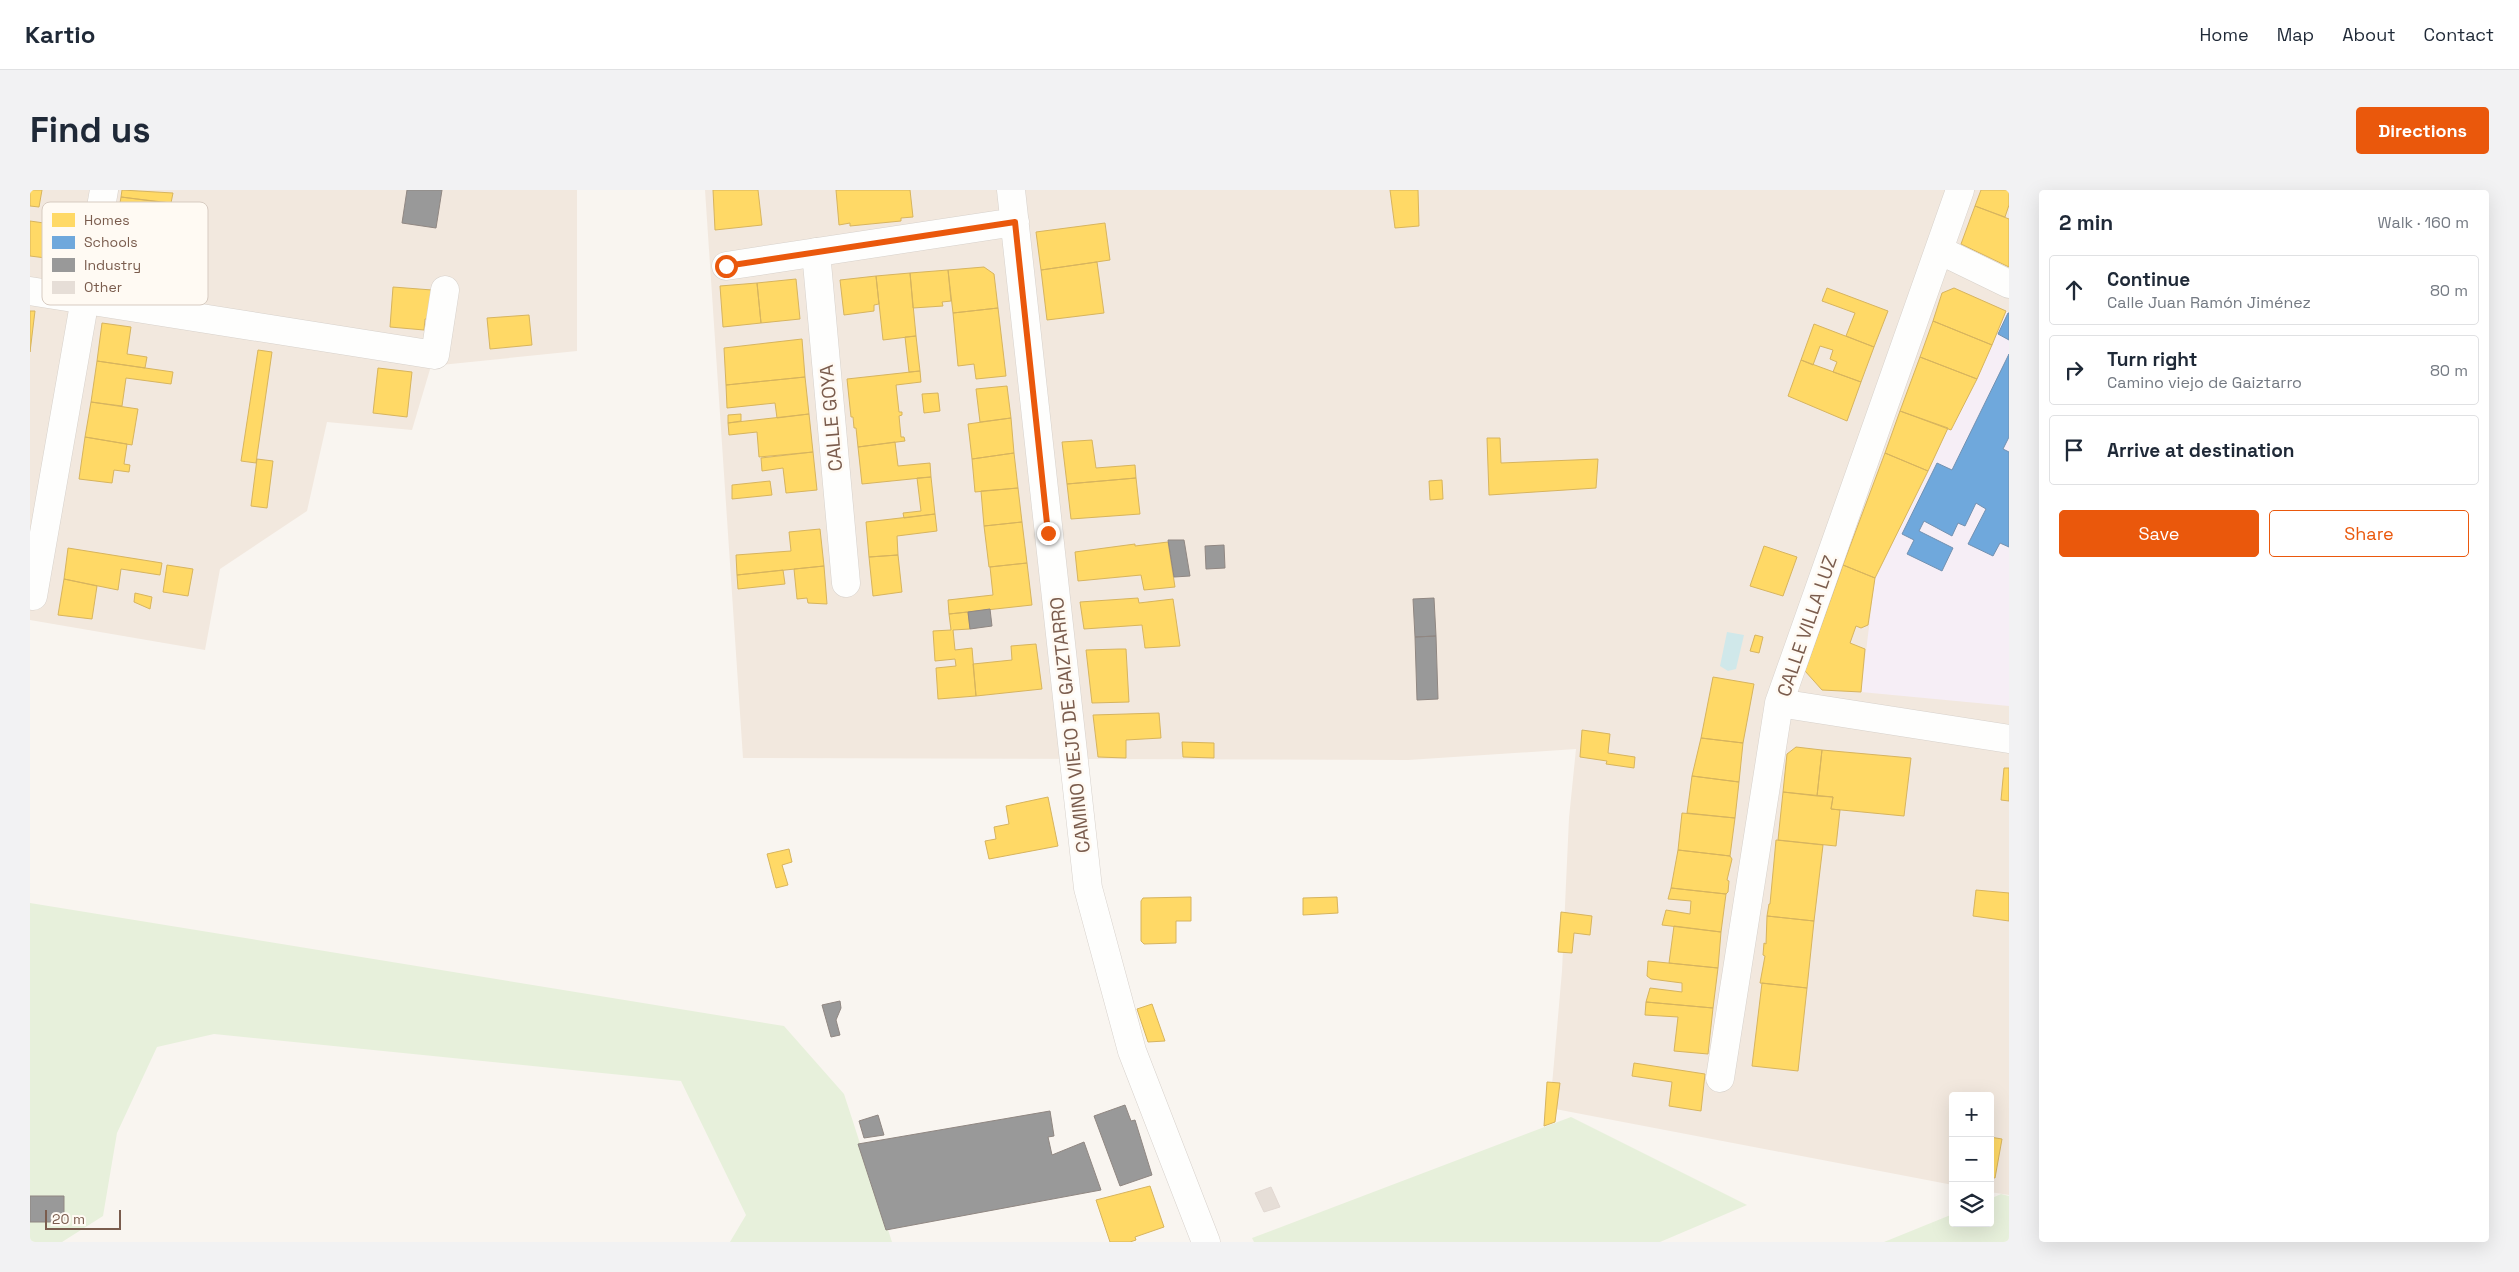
<!DOCTYPE html>
<html lang="en">
<head>
<meta charset="utf-8">
<style>
  body { margin:0; font-family:"Space Grotesk",sans-serif; background:#f2f2f3; color:#1f2937 }
  .controls { position:absolute; right:15px; bottom:15px; display:grid; overflow:hidden; border-radius:5px; box-shadow:0 5px 20px #0002 }
  .controls button { width:45px; height:45px; display:grid; place-items:center; padding:0; border:0; border-bottom:1px solid #e0e1e3; background:#fff; color:#1f2937; font:25px sans-serif }
  .scale { position:absolute; left:15px; bottom:12px; width:76px; box-sizing:border-box; padding-left:5px; border:2px solid #7a5c4d; border-top:0; font-size:14px; line-height:18px; white-space:nowrap; color:#7a5c4d; -webkit-text-stroke:4px #fffaf3; paint-order:stroke }
  .stop { position:absolute; width:15px; height:15px; margin:-11px; border:4px solid #ea580c; border-radius:50%; background:#fff }
  .stop.end { background:#ea580c; border-color:#fff; box-shadow:0 1px 5px #0008 }
  .list { margin:0; padding:0; list-style:none }
  h2 { display:flex; justify-content:space-between; align-items:center; height:65px; margin:0; padding:0 20px; font-size:21px }
  h2 small { font-size:16px; font-weight:400; color:#747a83 }
  .list li { display:grid; grid-template-columns:32px 1fr auto; gap:15px; align-items:center; box-sizing:border-box; height:70px; margin:0 10px 10px; padding:0 10px; border:1px solid #e0e1e3; border-radius:5px }
  .list b { display:block; font-size:19px; white-space:nowrap }
  .list p { margin:0; font-size:16px; white-space:nowrap; color:#747a83 }
  .list em { font-size:16px; font-style:normal; color:#747a83 }
  .actions { display:flex; gap:10px; padding:15px 20px }
  .actions a { flex:1; padding:11px 0; border:1px solid #ea580c; border-radius:5px; text-align:center; font-size:18px; color:#ea580c }
  .actions .main { background:#ea580c; color:#fff }
  .icon { flex:none; width:28px; height:28px; fill:none; stroke:currentColor; stroke-width:2; stroke-linecap:round; stroke-linejoin:round }
  .map { position:relative; flex:none; width:1979px; height:1052px; overflow:hidden; border-radius:5px }
  header { display:flex; align-items:center; gap:30px; box-sizing:border-box; height:70px; padding:0 25px; background:#fff; border-bottom:1px solid #e0e1e3 }
  header strong { font-size:24px }
  nav { display:flex; gap:28px; margin-inline-start:auto; font-size:18px }
  .intro { display:flex; align-items:center; justify-content:space-between; box-sizing:border-box; height:120px; padding:0 30px }
  h1 { margin:0; font-size:35px }
  .button { padding:12px 22px; border-radius:5px; background:#ea580c; color:#fff; font-size:18px; font-weight:700 }
  main { display:flex; gap:30px; padding:0 30px }
  aside { flex:1; background:#fff; border-radius:5px; box-shadow:0 5px 20px #0002 }
  .map>svg:first-child { display:block }
  .residential { fill:#f2e8de }
  .education { fill:#f6eef6 }
  .green { fill:#e7f0db }
  .water { fill:#d0e8ea }
  .homes { fill:#ffd966; stroke:#d7b45e }
  .schools { fill:#6fa8dc; stroke:#7291b1 }
  .industry { fill:#999; stroke:#908782 }
  .building { fill:#e6ded7; stroke:#e2d8d2 }
  .lines { fill:none; stroke-linecap:round; stroke-linejoin:round }
  .minor-casing { stroke:#d7d1cb; stroke-width:29 }
  .minor { stroke:#fefefd; stroke-width:28 }
  .route { stroke:#ea580c; stroke-width:6 }
  .labels { text-anchor:middle; dominant-baseline:central; stroke-width:5; stroke-linejoin:round; paint-order:stroke }
  .street-label { font-size:19px; fill:#7a5c4d; stroke:#fffaf3 }
  .key { fill:#fffaf3; stroke:#d7cbc1; stroke-width:1 }
  .key-label { font-size:14px; fill:#7a5c4d }
</style>
</head>
<body>
<header>
<strong>Kartio</strong>
<nav><a>Home</a><a>Map</a><a>About</a><a>Contact</a></nav>
</header>
<div class="intro"><h1>Find us</h1><a class="button">Directions</a></div>
<main>
<div class="map">
<svg width="1979" height="1052" viewBox="0 0 1979 1052">
  <rect width="100%" height="100%" fill="#f9f5f0"/>
  <path class="residential" d="M0,0H547V161L401,176L382,240L297,232L277,321L190,379L175,460L0,430Z
    M675,0H1979V1005L1960,1002V906H1923V995L1520,918L1532,781L1539,628L1546,559L1378,570L713,568Z"/>
  <path class="education" d="M1976,121L1979,123V516L1831,502L1845,388L1918,238L1921,239L1947,189Z"/>
  <path class="green" d="M0,713L754,836L814,904L862,1052H700L716,1025L651,891L184,844L127,857L87,943L73,1026L32,1052H0Z
    M1541,927L1717,1015L1630,1052H1224L1222,1048Z
    M1971,1004L1979,1006V1052H1854L1923,1024V1033H1960V1009Z"/>
  <path class="water" d="M1697,442L1714,445L1706,479L1698,481L1690,476Z"/>
  <path class="homes" d="M0,0H12L9,17L0,16Z
    M92,0L143,3L141,13L91,7Z
    M683,0H728L732,35L685,40Z
    M806,0H880L883,27L871,28V31L820,36V33L809,35Z
    M1360,0H1388L1389,36L1365,38Z
    M1951,0H1979V15L1975,27L1945,16Z
    M91,7L129,12L123,49L85,44Z
    M1945,16L1979,29V77L1931,54Z
    M0,31L21,34L20,39L15,38L13,50L18,51L16,68L0,66Z
    M1075,33L1080,70L1011,80L1006,42Z
    M1067,72L1074,123L1017,130L1011,80Z
    M954,77L964,84L968,118L923,123L918,80Z
    M918,80L921,111L912,112L913,116L883,118L880,83Z
    M880,83L886,146L853,150L846,86Z
    M846,86L849,114L844,115V121L814,125L810,90Z
    M766,89L770,129L731,133L727,93Z
    M727,93L731,133L693,137L690,96Z
    M363,97L402,100L399,129H395L394,140L360,137Z
    M1797,98L1858,121L1844,157L1816,146L1825,123L1792,111Z
    M1924,98L1976,121L1962,155L1903,131L1912,103Z
    M968,118L976,186L946,189L944,174L928,176L923,123Z
    M0,121H5L0,162Z
    M499,125L502,155L460,159L457,128Z
    M1903,131L1962,155L1947,189L1890,167Z
    M72,133L101,137L97,164L117,167L115,178L67,171Z
    M1784,134L1844,157L1831,192L1803,182L1807,172L1800,169L1803,160L1790,156L1783,175L1771,170Z
    M886,146L890,181L879,182L875,147Z
    M772,149L775,187L696,195L694,158Z
    M228,160L242,162L226,273L211,271Z
    M1890,167L1947,189L1921,240L1870,221Z
    M1771,170L1831,192L1817,231L1758,206Z
    M67,171L143,182L141,194L96,188L92,216L61,212Z
    M348,178L382,182L377,227L343,223Z
    M890,181L891,192L866,195L869,222H872V225L869,226L871,247H874L875,251L828,257L826,238H824L823,227H821L817,189Z
    M775,187L779,224L747,228L745,213L697,218L696,195Z
    M977,196L981,228L950,232L946,199Z
    M908,203L910,221L894,223L892,204Z
    M61,212L108,219L102,255L55,247Z
    M1870,221L1918,238L1898,281L1855,263Z
    M711,224V231L698,233V225Z
    M779,224L783,262L729,267L727,242L699,245L698,233Z
    M981,228L984,263L942,269L938,234Z
    M55,247L97,254L94,274L100,275L99,282L84,280L82,293L49,289Z
    M1457,248H1470L1471,273L1568,269L1566,298L1459,305Z
    M1062,250L1066,278L1105,275L1106,288L1037,294L1032,252Z
    M865,252L868,276L900,273L901,287L832,294L828,257Z
    M783,262L787,300L756,303L753,278L732,281L731,268Z
    M984,263L988,298L945,302L942,269Z
    M1855,263L1898,281L1845,388L1813,375Z
    M227,269L243,271L237,318L221,316Z
    M901,287L905,324L874,328L873,323L891,321L887,288Z
    M1106,288L1110,324L1041,329L1037,294Z
    M1412,290L1413,309L1400,310L1399,291Z
    M740,291L742,305L702,309V295Z
    M988,298L992,332L954,336L951,301Z
    M905,324L907,341L867,346L868,365L839,367L836,332Z
    M992,332L997,373L959,377L954,336Z
    M790,339L794,376L707,385L706,365L761,361L759,342Z
    M1138,352L1145,397L1114,400L1111,385L1048,391L1045,362L1105,354V356Z
    M1734,356L1767,367L1753,406L1720,396Z
    M38,358L132,373L130,385L91,379L88,400L34,389Z
    M868,365L872,402L843,406L839,367Z
    M997,373L1002,415L919,424L918,410L963,405L960,377Z
    M137,375L163,379L158,406L133,402Z
    M1813,375L1845,388L1838,435L1831,438L1826,436L1820,453L1835,459L1831,502L1792,500L1775,481Z
    M794,376L797,414L778,413L777,408L767,409L764,379Z
    M753,380L755,394L708,399L707,385Z
    M34,389L67,396L62,429L28,425Z
    M105,403L122,407L120,419L104,412Z
    M1108,408L1109,413L1143,409L1150,456L1115,458L1112,435L1054,439L1050,412Z
    M938,422L940,439L923,440L925,460L942,458L946,506L908,509L906,478L926,476L925,469L905,471L903,441L921,440L919,424Z
    M1725,445L1733,447L1729,463L1720,461Z
    M1006,454L1012,499L946,506L943,474L982,470L981,456Z
    M1089,459H1096L1099,512L1062,513L1056,460Z
    M1683,487L1724,494L1713,553L1671,548Z
    M1129,523L1131,548L1096,550V568L1068,567L1063,525Z
    M1552,540L1580,544L1578,563L1605,567L1604,578L1576,574L1577,571L1550,567Z
    M1671,548L1713,553L1709,592L1662,586Z
    M1152,552L1184,553V568L1153,567Z
    M1766,557L1792,560L1787,606L1753,602L1757,564Z
    M1792,560L1881,568L1874,626L1801,619L1803,607L1787,606Z
    M1974,578H1979V611L1971,610Z
    M1662,586L1709,592L1705,628L1657,623Z
    M1753,602L1803,607L1801,619L1810,620L1806,656L1748,650Z
    M1018,607L1028,656L959,669L955,651L966,649L964,637L979,634L976,616Z
    M1652,623L1705,628L1700,666L1648,660Z
    M1746,650L1793,655L1784,731L1737,726L1739,714H1740Z
    M759,659L762,672L752,675L758,695L746,698L737,664Z
    M1648,660L1700,666L1702,669L1697,690L1699,691L1698,702L1696,704L1641,698Z
    M1641,698L1696,704L1691,742L1632,735L1636,720L1660,724L1661,711L1638,709Z
    M1946,700L1979,703V731L1943,726Z
    M1161,707V731H1146V753L1114,754L1111,751V711L1113,708Z
    M1307,707L1308,723L1273,725V708Z
    M1531,722L1562,726L1560,745L1544,743L1542,763L1528,762Z
    M1737,726L1784,731L1777,798L1730,793L1735,766L1733,765L1734,753L1736,754Z
    M1644,736L1691,742L1688,778L1639,773Z
    M1618,771L1688,778L1683,818L1616,812L1620,798L1652,802V793L1621,789L1617,786Z
    M1732,793L1777,798L1768,881L1722,876Z
    M1616,812L1683,818L1678,864L1644,861L1648,827L1615,825Z
    M1122,814L1135,851L1118,852L1107,819Z
    M1604,873L1675,884L1671,921L1639,916L1642,892L1602,886Z
    M1517,892L1530,893L1525,932L1514,936Z
    M1960,947L1972,949L1965,988L1960,987Z
    M1120,996L1134,1037L1105,1047L1106,1050L1100,1052H1080L1066,1010Z"/>
  <path class="schools" d="M1978,123H1979V150L1968,144Z
    M1979,164V247L1973,259L1979,262V357L1970,353L1963,366L1938,354L1956,319L1946,313L1935,336L1928,333L1922,346L1894,331L1889,341L1923,358L1912,381L1877,364L1884,350L1872,344L1907,273L1922,280Z"/>
  <path class="industry" d="M377,0H412L406,38L372,33Z
    M1138,350H1154L1160,386L1144,387Z
    M1194,355L1195,378L1176,379L1175,356Z
    M1404,408L1406,446L1385,447L1383,409Z
    M960,419L962,436L940,439L938,422Z
    M1406,446L1408,509L1387,510L1385,447Z
    M810,811L811,818L806,830L810,845L801,847L792,815Z
    M1095,915L1101,931L1105,930L1122,985L1090,996L1064,926Z
    M1020,921L1024,946L1018,947L1022,965L1054,952L1071,1000L856,1040L828,954Z
    M848,925L854,945L834,948L829,931Z
    M0,1006H34V1032H0Z"/>
  <path class="building" d="M1241,997L1250,1017L1234,1022L1225,1003Z"/>
  <g class="lines">
    <g class="minor-casing">
      <path id="minor" d="M981,0L1058,698L1102,861L1176,1052
        M1909,60L1979,94
        M786,62L816,393
        M696,76L985,32
        M0,101L405,165L415,100
        M3,406L74,0
        M1749,513L1979,549
        M1690,888L1749,513L1930,0"/>
    </g>
    <use href="#minor" class="minor"/>
  </g>
  <g class="lines">
    <path class="route" d="M696,76L985,32L1018,343"/>
  </g>
  <g class="labels">
    <g class="street-label">
      <text transform="translate(801 228) rotate(-95)">CALLE GOYA</text>
      <text transform="translate(1777 436) rotate(-71)">CALLE VILLA LUZ</text>
      <text transform="translate(1040 535) rotate(-96)">CAMINO VIEJO DE GAIZTARRO</text>
    </g>
  </g>
  <rect x="12" y="12" width="166" height="103" rx="8" class="key"/>
  <rect x="22" y="23" width="23" height="14" fill="#ffd966"/>
  <rect x="22" y="46" width="23" height="13" fill="#6fa8dc"/>
  <rect x="22" y="68" width="23" height="14" fill="#999"/>
  <rect x="22" y="91" width="23" height="13" fill="#e6ded7"/>
  <g class="key-label">
    <text x="54" y="35">Homes</text>
    <text x="54" y="57">Schools</text>
    <text x="54" y="80">Industry</text>
    <text x="54" y="102">Other</text>
  </g>
</svg>
<div class="controls">
<button>+</button>
<button>−</button>
<button><svg class="icon" aria-label="layers" viewBox="0 0 24 24"><path d="M12 4l9 5-9 5-9-5zM3 14l9 5 9-5"/></svg></button>
</div>
<div class="scale">20 m</div>
<div class="stop" style="left:696px;top:76px"></div>
<div class="stop end" style="left:1018px;top:343px"></div>
</div>
<aside>
<h2>2 min<small>Walk · 160 m</small></h2>
<ul class="list">
<li><svg class="icon" aria-label="ahead" viewBox="0 0 24 24"><path d="M12 20V5M6 11l6-6 6 6"/></svg><div><b>Continue</b><p>Calle Juan Ramón Jiménez</p></div><em>80 m</em></li>
<li><svg class="icon" aria-label="right" viewBox="0 0 24 24"><path d="M7 20v-9h11M14 6l5 5-5 5"/></svg><div><b>Turn right</b><p>Camino viejo de Gaiztarro</p></div><em>80 m</em></li>
<li><svg class="icon" aria-label="arrive" viewBox="0 0 24 24"><path d="M6 21V4h12l-3 4 3 4H6"/></svg><div><b>Arrive at destination</b></div></li>
</ul>
<div class="actions"><a class="main">Save</a><a>Share</a></div>
</aside>
</main>
</body>
</html>
